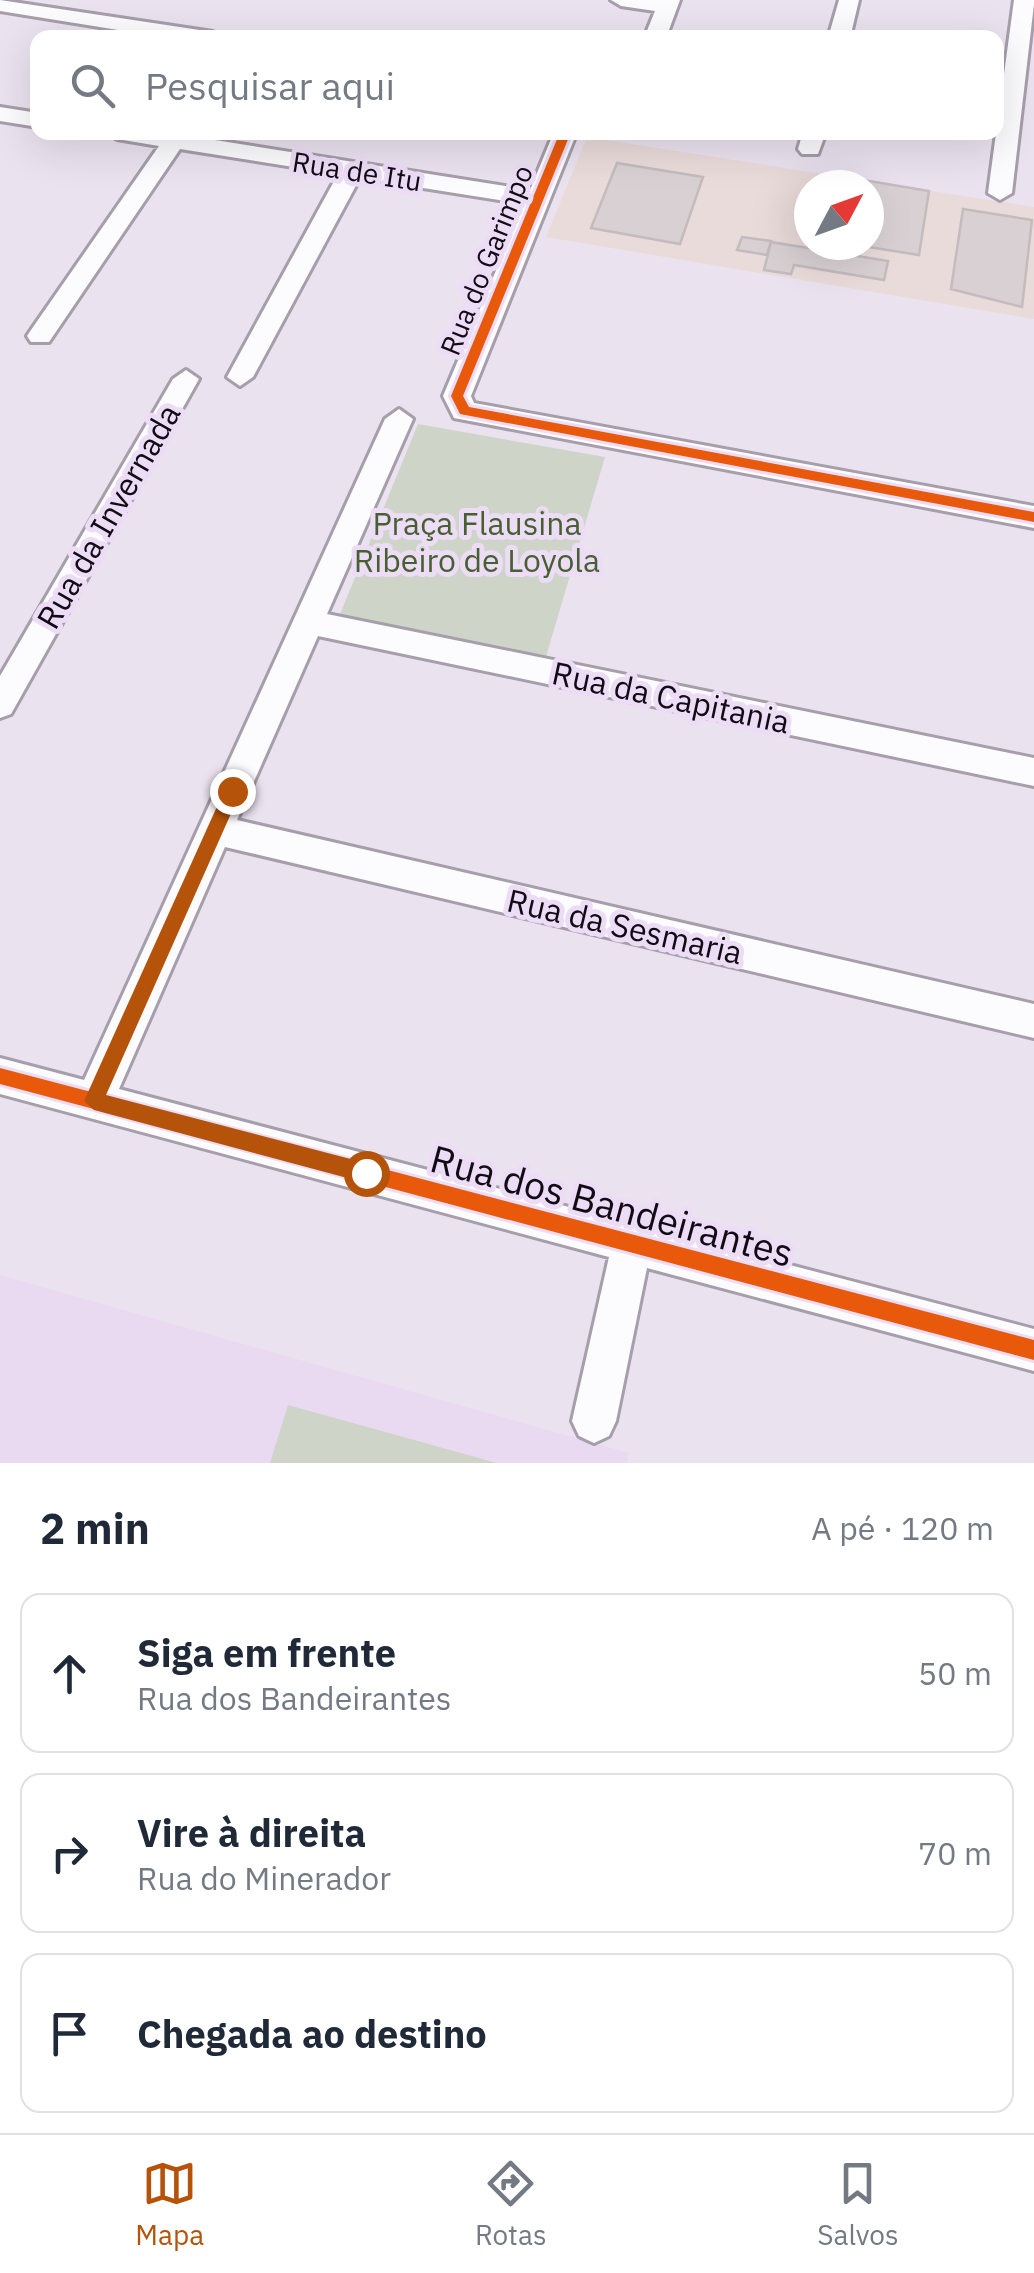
<!DOCTYPE html>
<html lang="pt">
<head>
<meta charset="utf-8">
<style>
  body { margin:0; font-family:"IBM Plex Sans",sans-serif; background:#f2f2f3; color:#1f2937 }
  .compass { position:absolute; left:794px; top:170px; width:90px; height:90px; border-radius:50%; background:#fff; box-shadow:0 10px 40px #0002; rotate:49deg }
  .stop { position:absolute; width:30px; height:30px; margin:-22px; border:8px solid #b45309; border-radius:50%; background:#fff }
  .stop.end { background:#b45309; border-color:#fff; box-shadow:0 2px 10px #0008 }
  .list { margin:0; padding:0; list-style:none }
  h2 { display:flex; justify-content:space-between; align-items:center; height:130px; margin:0; padding:0 40px; font-size:42px }
  h2 small { font-size:32px; font-weight:400; color:#747a83 }
  .list li { display:grid; grid-template-columns:65px 1fr auto; gap:30px; align-items:center; box-sizing:border-box; height:160px; margin:0 20px 20px; padding:0 20px; border:2px solid #e0e1e3; border-radius:20px }
  .list b { display:block; font-size:38px; white-space:nowrap }
  .list p { margin:0; font-size:32px; white-space:nowrap; color:#747a83 }
  .list em { font-size:32px; font-style:normal; color:#747a83 }
  .icon { flex:none; width:55px; height:55px; fill:none; stroke:currentColor; stroke-width:2; stroke-linecap:round; stroke-linejoin:round }
  .map { position:relative; flex:none; width:1034px; height:1463px; overflow:hidden }
  .search { position:absolute; background:#fff; box-shadow:0 10px 40px #0002; left:30px; right:30px; top:30px; height:110px; display:flex; align-items:center; gap:25px; box-sizing:border-box; padding:0 35px; border-radius:20px; color:#747a83; font-size:38px }
  .sheet { height:670px; background:#fff }
  nav { display:flex; justify-content:space-around; align-items:center; box-sizing:border-box; height:140px; border-top:2px solid #e0e1e3; background:#fff; font-size:28px; color:#747a83 }
  nav a { display:grid; justify-items:center; gap:5px }
  nav .on { color:#b45309 }
  .map>svg:first-child { display:block }
  .built { fill:#e9daf2 }
  .education { fill:#e9dbd9; fill-rule:evenodd }
  .green { fill:#ced4c8 }
  .building { fill:#d9d0d3; stroke:#c4bbbe; stroke-width:2.5 }
  .lines { fill:none; stroke-linecap:round; stroke-linejoin:round }
  .minor-casing { stroke:#a69eaa; stroke-width:6 }
  .minor { fill:#fcfbfd; fill-rule:evenodd }
  .cycleway-casing { stroke:#eddcf6; stroke-width:6 }
  .cycleway { fill:#e8590c; fill-rule:evenodd }
  .route { fill:#b45309 }
  .labels { text-anchor:middle; dominant-baseline:central; stroke-width:10; stroke-linejoin:round; paint-order:stroke }
  .far-street-label { font-size:28px; fill:#110b14; stroke:#eddcf6 }
  .street-label { font-size:32px; fill:#110b14; stroke:#eddcf6 }
  .park-label { font-size:32px; fill:#476031; stroke:#eddcf6 }
  .near-street-label { font-size:38px; fill:#110b14; stroke:#eddcf6 }
</style>
</head>
<body>
<div class="map">
<svg width="1034" height="1463" viewBox="0 0 1034 1463">
  <rect width="100%" height="100%" fill="#ebe2f0"/>
  <path class="built" d="M0,1275L629,1453L627,1463H0Z"/>
  <path class="education" d="M587,137L1034,207V319L546,237ZM809,185H869V245H809Z"/>
  <path class="green" d="M418,424L605,457L545,660L338,619Z
    M288,1405L497,1463H270Z"/>
  <path class="building" d="M617,163L703,177L680,244L591,228Z
    M863,180L929,191L919,255L856,245H869V185H862Z
    M963,209L1032,220L1022,307L951,289Z
    M742,237L771,241L767,255L737,250Z
    M771,242L888,261L884,280L794,265L791,274L764,270Z"/>
  <g class="lines">
    <g class="minor-casing">
      <path id="minor" d="M0,0L213,32L223,38H168L0,11Z
        M611,0H680L666,38H644L655,11L621,6Z
        M839,0H859L850,38H828Z
        M1014,0H1034V4L1012,193L1000,200L988,193Z
        M0,107L38,113V127L0,121Z
        M106,132H164L530,190L554,132H577L471,396L474,403L1034,506V528L454,418L443,396L524,204L360,178L253,377L240,386L227,377L338,174L180,149L49,342H31L27,336L31,330L159,146L117,139Z
        M803,132H826L818,154H802L798,149Z
        M186,370L199,379L11,714L0,718V676L173,379Z
        M399,409L413,419L327,614L1034,758V786L318,636L237,820L1034,1004V1038L225,847L119,1089L1034,1329V1371L647,1268L616,1421L609,1436L594,1443L579,1436L572,1421L609,1257L0,1094V1058L84,1080L385,419Z"/>
    </g>
    <use href="#minor" class="minor"/>
    <g class="cycleway-casing">
      <path id="cycleway" d="M560,132H571L463,396L469,407L1034,512V522L460,414L451,396Z
        M0,1068L1034,1340V1360L0,1084Z"/>
    </g>
    <use href="#cycleway" class="cycleway"/>
  </g>
  <path class="route" d="M232,784L241,791L106,1095L366,1163L376,1173L366,1183L94,1110L84,1101L224,791Z"/>
  <g class="labels">
    <g class="far-street-label">
      <text transform="translate(357 171) rotate(9)">Rua de Itu</text>
      <text transform="translate(486 260) rotate(-68)">Rua do Garimpo</text>
    </g>
    <g class="street-label">
      <text transform="translate(108 516) rotate(-60)">Rua da Invernada</text>
      <text transform="translate(671 697) rotate(12)">Rua da Capitania</text>
      <text transform="translate(625 926) rotate(13)">Rua da Sesmaria</text>
    </g>
    <g class="park-label">
      <text x="477" y="523">Praça Flausina<tspan x="477" dy="37">Ribeiro de Loyola</tspan></text>
    </g>
    <g class="near-street-label">
      <text transform="translate(612 1205) rotate(15)">Rua dos Bandeirantes</text>
    </g>
  </g>
</svg>
<svg class="compass" viewBox="-18 -18 36 36"><path d="M0-13l5 13h-10z" fill="#e53935"/><path d="M0 13l5-13h-10z" fill="#747a83"/></svg>
<div class="stop" style="left:366px;top:1173px"></div>
<div class="stop end" style="left:232px;top:791px"></div>
<div class="search"><svg class="icon" aria-label="search" viewBox="0 0 24 24"><circle cx="10" cy="10" r="6"/><path d="M15 15l6 6"/></svg>Pesquisar aqui</div>
</div>
<section class="sheet">
<h2>2 min<small>A pé · 120 m</small></h2>
<ul class="list">
<li><svg class="icon" aria-label="ahead" viewBox="0 0 24 24"><path d="M12 20V5M6 11l6-6 6 6"/></svg><div><b>Siga em frente</b><p>Rua dos Bandeirantes</p></div><em>50 m</em></li>
<li><svg class="icon" aria-label="right" viewBox="0 0 24 24"><path d="M7 20v-9h11M14 6l5 5-5 5"/></svg><div><b>Vire à direita</b><p>Rua do Minerador</p></div><em>70 m</em></li>
<li><svg class="icon" aria-label="arrive" viewBox="0 0 24 24"><path d="M6 21V4h12l-3 4 3 4H6"/></svg><div><b>Chegada ao destino</b></div></li>
</ul>
</section>
<nav>
<a class="on"><svg class="icon" aria-label="map" viewBox="0 0 24 24"><path d="M3 6l6-2 6 2 6-2v14l-6 2-6-2-6 2zM9 4v14M15 6v14"/></svg>Mapa</a>
<a><svg class="icon" aria-label="directions" viewBox="0 0 24 24"><path d="M12 3l9 9-9 9-9-9zM9 14v-3h6M13 9l2 2-2 2"/></svg>Rotas</a>
<a><svg class="icon" aria-label="saved" viewBox="0 0 24 24"><path d="M7 4h10v16l-5-4-5 4z"/></svg>Salvos</a>
</nav>
</body>
</html>
